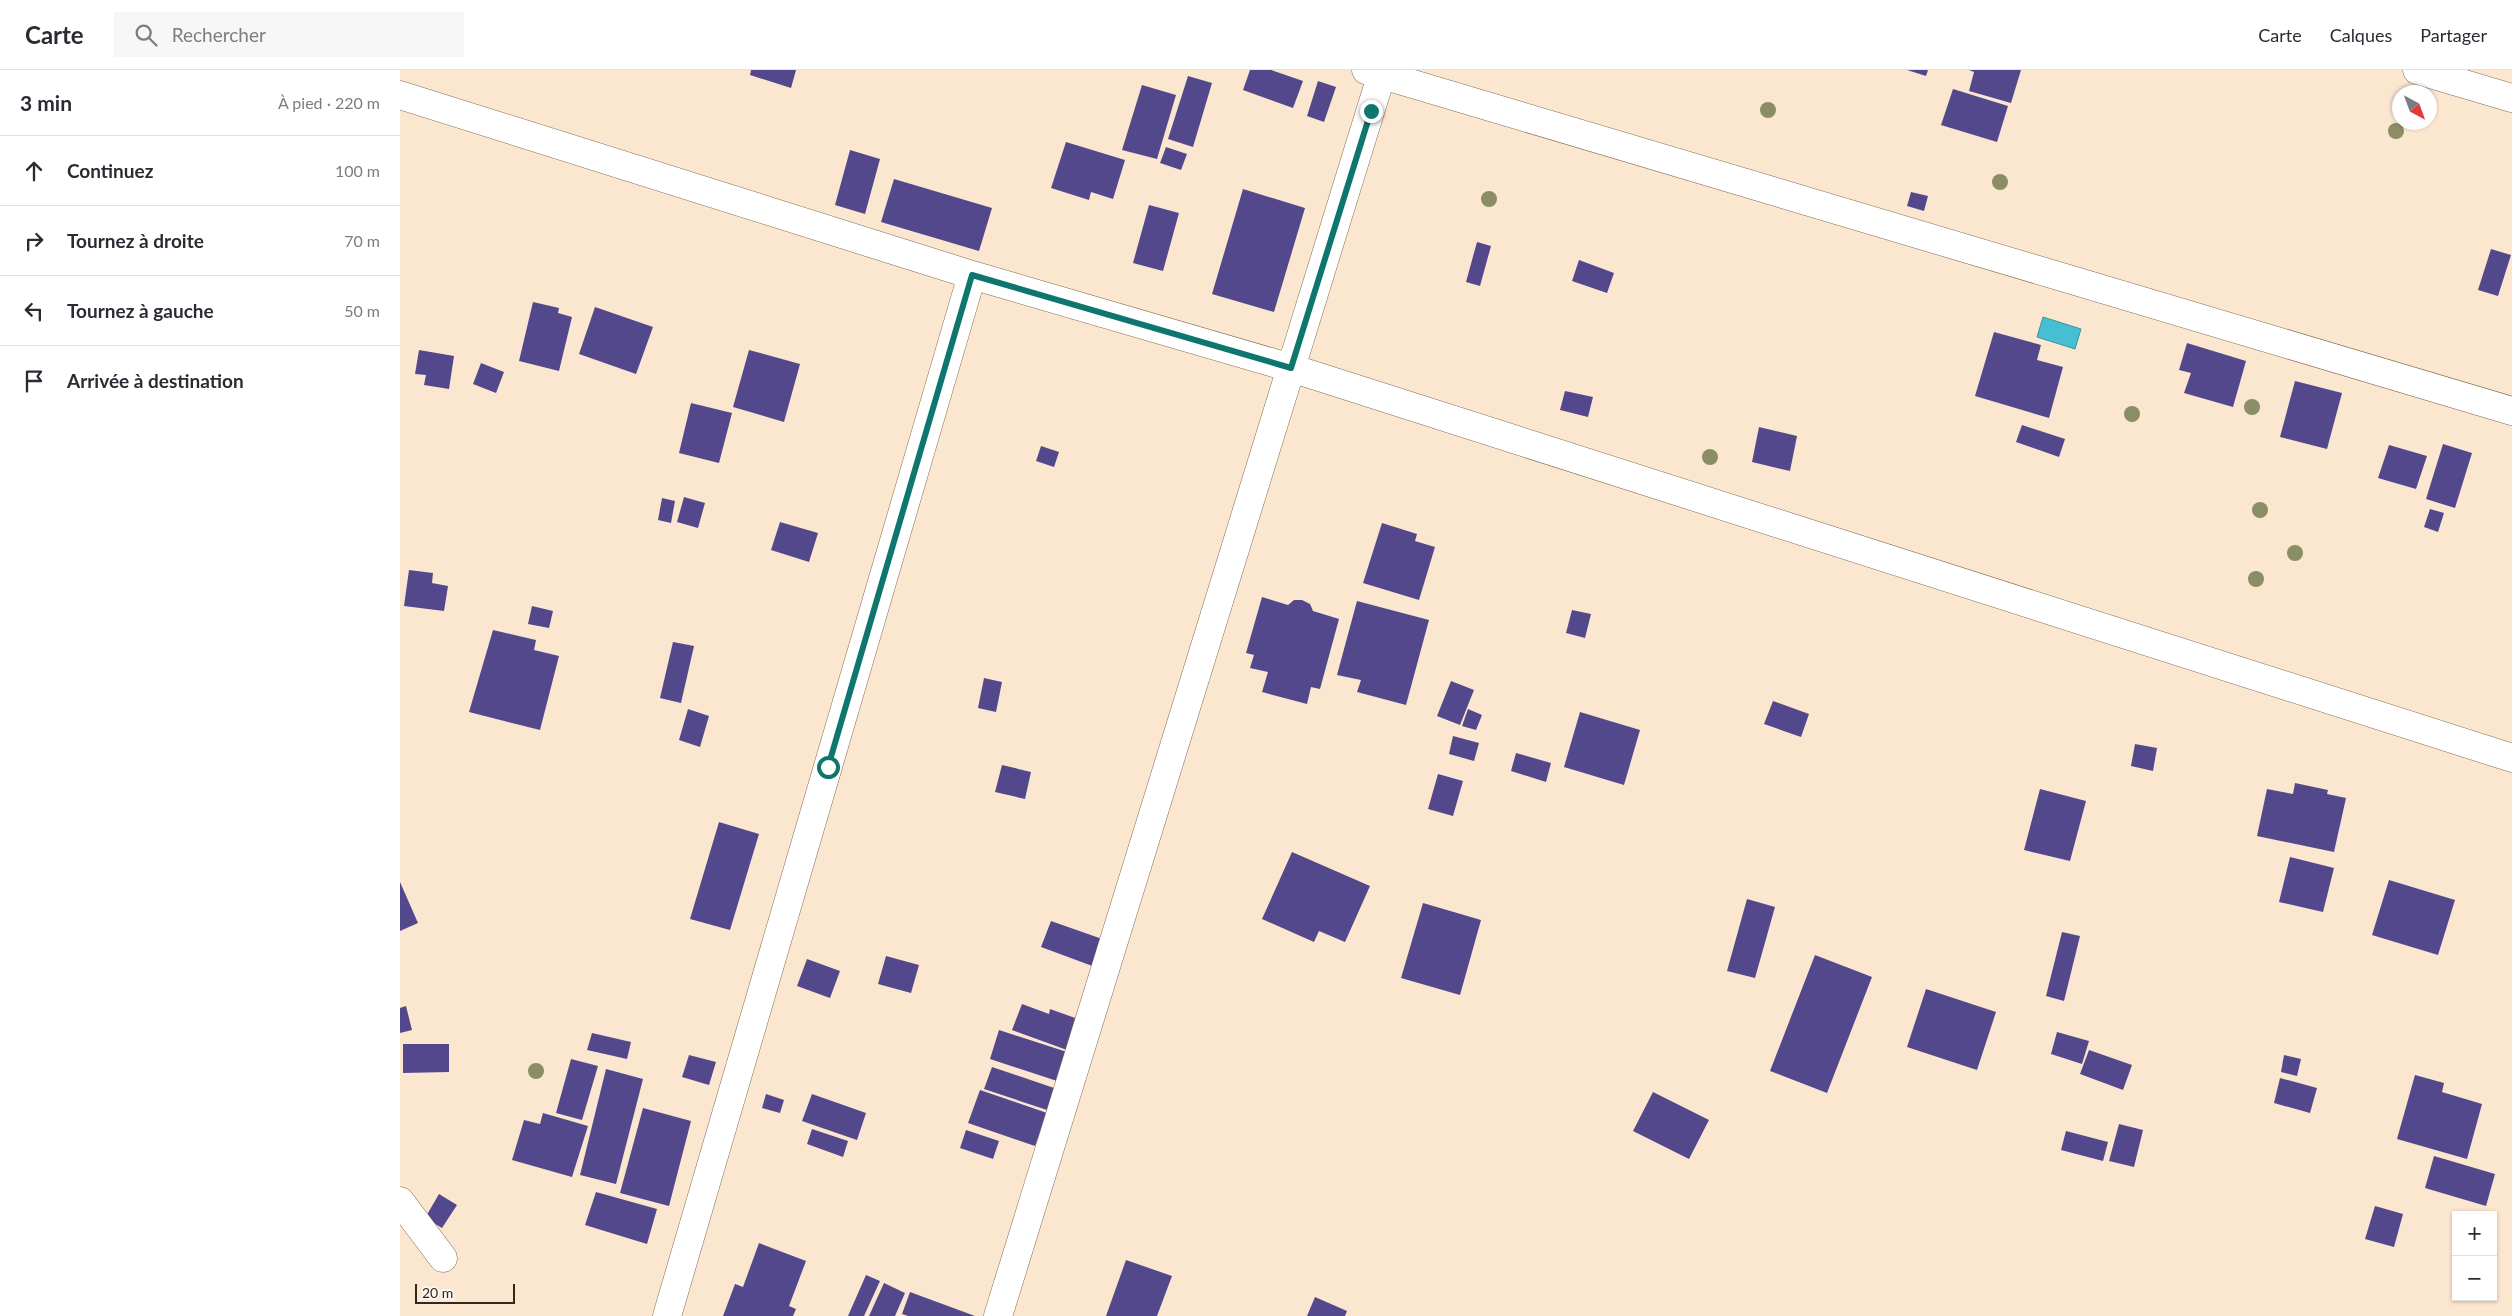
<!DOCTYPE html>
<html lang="fr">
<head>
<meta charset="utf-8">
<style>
  body { margin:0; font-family:Lato,sans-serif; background:#f7f7f7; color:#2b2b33 }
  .controls { position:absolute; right:15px; bottom:15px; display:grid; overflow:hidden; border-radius:0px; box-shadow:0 1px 4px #0004 }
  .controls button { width:45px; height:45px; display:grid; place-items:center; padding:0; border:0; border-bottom:1px solid #e1e1e2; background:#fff; color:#2b2b33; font:25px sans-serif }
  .compass { position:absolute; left:1992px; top:15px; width:45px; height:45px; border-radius:50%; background:#fff; box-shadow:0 1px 4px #0004; rotate:139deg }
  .scale { position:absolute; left:15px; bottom:12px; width:100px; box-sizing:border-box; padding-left:5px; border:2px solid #32281e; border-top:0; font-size:14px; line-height:18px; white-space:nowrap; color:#32281e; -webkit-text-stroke:4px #fcf6f0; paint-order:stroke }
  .stop { position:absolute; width:15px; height:15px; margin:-11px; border:4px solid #0f766e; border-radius:50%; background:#fff }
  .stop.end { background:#0f766e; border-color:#fff; box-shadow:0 1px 5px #0008 }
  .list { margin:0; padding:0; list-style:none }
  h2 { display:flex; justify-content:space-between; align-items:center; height:65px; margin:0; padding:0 20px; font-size:21px }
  h2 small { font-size:16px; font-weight:400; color:#7c7c81 }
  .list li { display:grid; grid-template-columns:32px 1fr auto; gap:15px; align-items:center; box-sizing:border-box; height:70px; padding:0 20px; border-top:1px solid #e1e1e2 }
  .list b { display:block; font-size:19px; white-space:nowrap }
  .list em { font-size:16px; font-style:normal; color:#7c7c81 }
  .icon { flex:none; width:28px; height:28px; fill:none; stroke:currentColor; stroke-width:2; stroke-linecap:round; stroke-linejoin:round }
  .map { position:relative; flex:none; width:2112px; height:1246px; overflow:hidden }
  header { display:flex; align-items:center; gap:30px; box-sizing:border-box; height:70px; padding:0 25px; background:#fff; border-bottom:1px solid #e1e1e2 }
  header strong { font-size:24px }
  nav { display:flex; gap:28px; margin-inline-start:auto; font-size:18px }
  .search { width:350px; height:45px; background:#f7f7f7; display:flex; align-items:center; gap:12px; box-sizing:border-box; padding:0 18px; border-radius:0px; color:#7c7c81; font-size:19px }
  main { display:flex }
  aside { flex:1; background:#fff }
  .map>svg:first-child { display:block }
  .water { fill:#45bfd1; stroke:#3f929b }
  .building { fill:#54488c }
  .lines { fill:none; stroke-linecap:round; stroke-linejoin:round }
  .minor-casing { stroke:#836c53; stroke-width:29 }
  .minor { stroke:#fff; stroke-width:28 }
  .tree { fill:#8a8d65 }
  .route { stroke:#0f766e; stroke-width:6 }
</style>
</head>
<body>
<header>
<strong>Carte</strong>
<div class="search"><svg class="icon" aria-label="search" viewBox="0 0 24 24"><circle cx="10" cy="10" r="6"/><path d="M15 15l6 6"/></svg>Rechercher</div>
<nav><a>Carte</a><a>Calques</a><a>Partager</a></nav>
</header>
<main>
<aside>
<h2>3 min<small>À pied · 220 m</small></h2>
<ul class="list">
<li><svg class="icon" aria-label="ahead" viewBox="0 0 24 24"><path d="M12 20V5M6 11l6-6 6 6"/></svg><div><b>Continuez</b></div><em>100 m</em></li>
<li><svg class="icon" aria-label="right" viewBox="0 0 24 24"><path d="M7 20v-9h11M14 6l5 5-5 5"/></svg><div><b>Tournez à droite</b></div><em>70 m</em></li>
<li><svg class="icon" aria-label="left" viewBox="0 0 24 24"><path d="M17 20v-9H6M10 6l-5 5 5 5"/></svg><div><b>Tournez à gauche</b></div><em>50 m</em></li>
<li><svg class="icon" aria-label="arrive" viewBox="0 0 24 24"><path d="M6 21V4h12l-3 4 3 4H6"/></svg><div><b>Arrivée à destination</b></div></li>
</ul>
</aside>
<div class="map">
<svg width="2112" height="1246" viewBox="0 0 2112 1246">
  <rect width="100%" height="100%" fill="#fbe6d0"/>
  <path class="water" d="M1643,247L1681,259L1675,279L1637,267Z"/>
  <path class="building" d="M351,0H396L391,18L350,5Z
    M850,0H871L903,11L893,38L843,20Z
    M1507,0H1528L1526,6Z
    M1569,0H1621L1611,33L1569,21L1574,2Z
    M788,6L812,13L793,77L768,69Z
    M918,11L936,17L924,52L907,46Z
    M742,15L776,25L757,89L722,80Z
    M1553,19L1608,36L1597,72L1541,55Z
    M666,72L725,90L713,129L691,122L689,130L651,118Z
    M766,77L787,84L781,100L760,93Z
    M450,80L480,89L465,144L435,135Z
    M494,109L592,138L579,181L481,152Z
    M843,119L905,138L874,242L812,224Z
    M1511,122L1528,126L1524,141L1507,136Z
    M749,135L779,143L763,201L733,193Z
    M1077,172L1091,176L1080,216L1066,212Z
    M2091,179L2111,185L2098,226L2078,220Z
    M1179,190L1214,203L1207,223L1172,211Z
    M133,232L159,238L158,243L172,247L159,301L119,291Z
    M195,237L253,257L236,304L179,284Z
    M1594,262L1641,275L1637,290L1663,297L1649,348L1575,326Z
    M1787,273L1846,291L1833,337L1784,323L1791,303L1779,300Z
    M19,280L54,286L49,319L24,315L26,305L15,304Z
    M349,280L400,294L384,352L333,337Z
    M81,293L104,302L96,323L73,314Z
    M1895,311L1942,323L1927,379L1880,367Z
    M1165,321L1193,327L1188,347L1160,340Z
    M291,333L332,343L319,393L279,383Z
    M1622,355L1665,369L1659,387L1616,372Z
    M1359,357L1397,366L1390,401L1352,392Z
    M2043,374L2072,383L2055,438L2026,429Z
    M1989,375L2027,386L2016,419L1978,408Z
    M641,376L659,382L654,397L636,391Z
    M284,427L305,433L298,458L277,452Z
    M262,428L275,431L271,453L258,450Z
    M2030,439L2044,443L2038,462L2024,457Z
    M380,452L418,463L409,492L371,480Z
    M982,453L1017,464L1015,471L1035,477L1019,530L963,513Z
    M9,500L33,503L32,513L48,516L44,541L4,536Z
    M862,527L888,535L894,530H902L910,534L913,541L939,549L920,619L911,617L907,634L862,622L868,602L850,598L854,585L846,583Z
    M957,531L1029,550L1006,635L957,622L961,610L937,605Z
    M132,536L153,541L149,558L128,554Z
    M1172,540L1191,544L1185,568L1166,563Z
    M93,560L136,570L134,580L159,586L140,660L69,642Z
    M273,572L294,576L281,633L260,628Z
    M584,608L602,612L596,642L578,638Z
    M1051,611L1074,620L1060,655L1037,646Z
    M1373,631L1409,644L1401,667L1364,654Z
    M288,639L309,646L300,677L279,670Z
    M1068,639L1082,645L1076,660L1062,656Z
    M1180,642L1240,660L1224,715L1164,697Z
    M1053,666L1079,673L1074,691L1049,684Z
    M1735,674L1757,678L1753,701L1731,696Z
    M1116,683L1151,693L1146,712L1111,701Z
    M602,695L631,702L625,729L595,722Z
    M1038,704L1063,711L1053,746L1028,739Z
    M1895,713L1928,720L1927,724L1946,728L1934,782L1857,766L1867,719L1893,724Z
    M1640,719L1686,731L1670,791L1624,780Z
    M319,752L359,764L330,860L290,849Z
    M892,782L970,816L945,872L919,861L914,872L862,849Z
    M1890,787L1934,798L1923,842L1879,832Z
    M1989,810L2055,830L2038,885L1972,865Z
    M0,812L18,853L0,861Z
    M1347,829L1375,837L1355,908L1327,901Z
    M1023,833L1081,850L1060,925L1001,908Z
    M651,851L705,870L695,897L641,877Z
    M1662,862L1680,866L1664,931L1646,926Z
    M1415,885L1472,907L1427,1023L1370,1001Z
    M486,886L519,895L511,923L478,914Z
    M407,889L440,901L430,928L397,916Z
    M1526,919L1596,942L1577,1000L1507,977Z
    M622,934L649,944L650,939L678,949L667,980L612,960Z
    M6,936L12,960L0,963V938Z
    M599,960L667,982L657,1011L590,989Z
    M1657,962L1689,971L1682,994L1651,984Z
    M192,963L231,972L227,989L187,980Z
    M3,974H49V1002L3,1003Z
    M1689,980L1732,995L1723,1020L1680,1004Z
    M289,985L316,992L309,1015L282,1007Z
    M1884,985L1901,989L1897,1006L1881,1002Z
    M171,989L198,996L182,1050L156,1043Z
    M592,997L657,1019L650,1041L584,1019Z
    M206,999L243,1009L216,1114L180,1105Z
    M2015,1005L2044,1013L2042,1022L2082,1034L2067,1089L1997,1069Z
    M1880,1008L1917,1018L1910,1043L1874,1033Z
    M580,1020L647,1043L635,1076L568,1053Z
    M1253,1022L1309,1050L1289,1089L1233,1061Z
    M366,1024L384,1030L380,1043L362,1038Z
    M412,1024L466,1043L457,1070L402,1051Z
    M243,1038L291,1051L269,1136L220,1123Z
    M143,1043L188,1056L172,1107L112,1090L124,1050L140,1054Z
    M1719,1054L1743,1060L1734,1097L1709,1091Z
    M412,1059L448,1071L443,1087L407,1074Z
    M566,1060L599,1071L593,1089L560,1078Z
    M1666,1061L1708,1072L1703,1091L1661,1080Z
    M2034,1086L2095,1104L2086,1136L2025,1118Z
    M196,1122L257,1139L247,1174L185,1155Z
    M39,1124L57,1135L42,1158L25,1148Z
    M1975,1136L2003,1144L1994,1177L1965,1169Z
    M359,1173L406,1191L389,1236L396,1239L393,1246H323L335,1214L343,1217Z
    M726,1190L772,1206L757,1246H706Z
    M466,1205L480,1211L464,1246H448Z
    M484,1213L505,1223L495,1246H469Z
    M510,1222L575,1246H508L502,1244Z
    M915,1227L947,1241L945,1246H907Z"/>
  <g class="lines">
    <g class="minor-casing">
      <path id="minor" d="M966,0L2112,341
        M2017,0L2112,28
        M0,25L572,205
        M0,1131L43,1188
        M267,1246L572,205L891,298L983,0
        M598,1246L891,298L2112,688"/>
    </g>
    <use href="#minor" class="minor"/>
  </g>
  <g class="tree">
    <circle cx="1368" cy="40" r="8"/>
    <circle cx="1996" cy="61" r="8"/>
    <circle cx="1600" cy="112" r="8"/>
    <circle cx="1089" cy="129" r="8"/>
    <circle cx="1852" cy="337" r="8"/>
    <circle cx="1732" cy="344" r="8"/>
    <circle cx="1310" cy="387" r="8"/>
    <circle cx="1860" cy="440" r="8"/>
    <circle cx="1895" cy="483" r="8"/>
    <circle cx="1856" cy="509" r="8"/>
    <circle cx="136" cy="1001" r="8"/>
  </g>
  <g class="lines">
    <path class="route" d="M428,697L572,205L891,298L971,41"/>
  </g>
</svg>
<div class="controls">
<button>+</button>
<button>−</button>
</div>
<svg class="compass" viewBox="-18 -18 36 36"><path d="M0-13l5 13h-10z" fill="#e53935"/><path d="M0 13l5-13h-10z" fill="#7c7c81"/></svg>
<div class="scale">20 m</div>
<div class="stop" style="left:428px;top:697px"></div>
<div class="stop end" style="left:971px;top:41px"></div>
</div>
</main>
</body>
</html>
